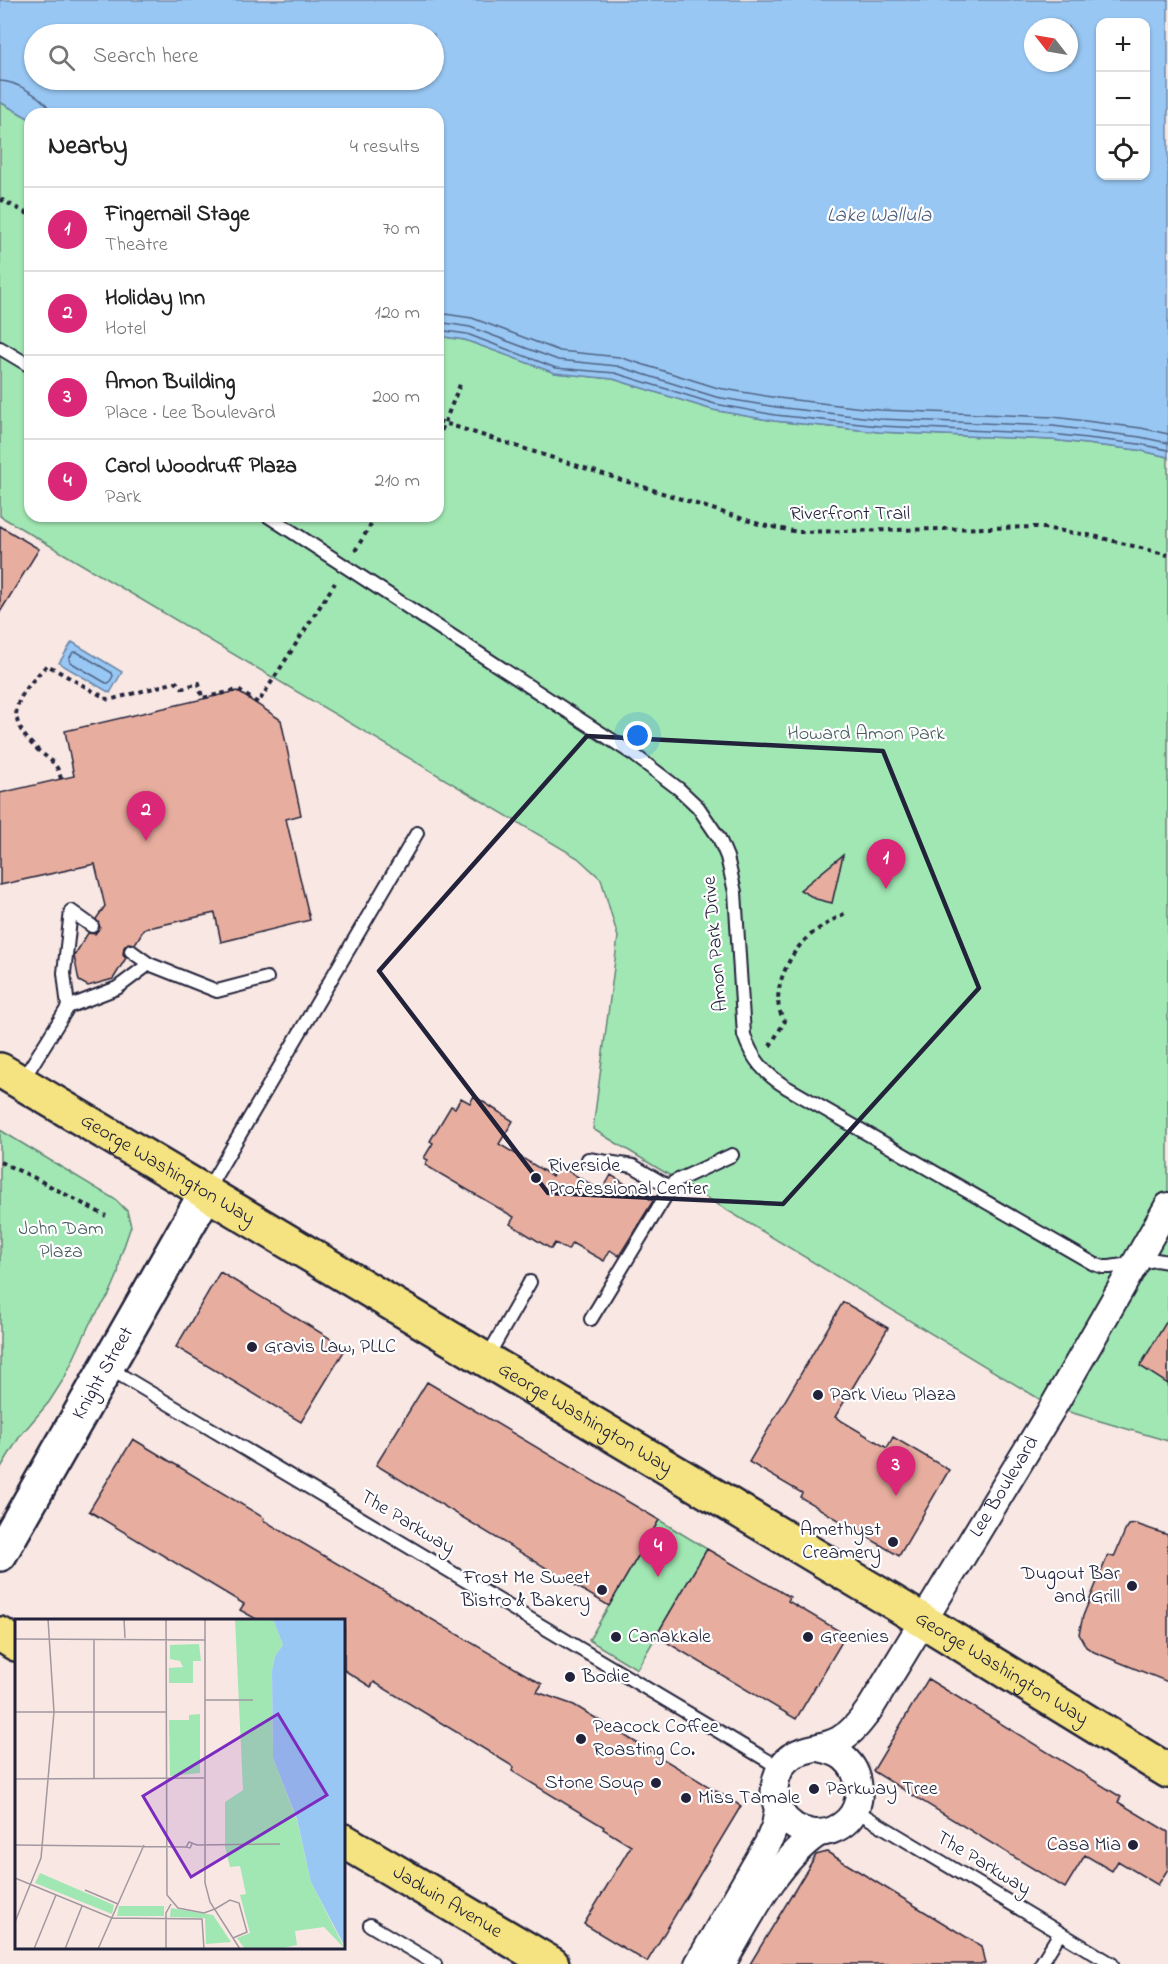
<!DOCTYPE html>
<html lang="en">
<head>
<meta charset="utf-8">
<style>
  body { margin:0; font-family:"Indie Flower",sans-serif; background:#f2f2f2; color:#222 }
  .controls { position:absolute; right:18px; top:18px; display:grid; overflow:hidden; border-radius:12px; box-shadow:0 2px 4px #0004 }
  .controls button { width:54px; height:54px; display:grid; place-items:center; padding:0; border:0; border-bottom:2px solid #e0e0e0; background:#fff; color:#222; font:30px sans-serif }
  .compass { position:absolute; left:1024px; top:18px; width:54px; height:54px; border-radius:50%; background:#fff; box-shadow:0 2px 4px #0004; rotate:301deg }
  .you { position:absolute; left:638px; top:736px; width:21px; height:21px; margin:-15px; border:4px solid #fff; border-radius:50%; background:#1a73e8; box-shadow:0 0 0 9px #1a73e833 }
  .badge { display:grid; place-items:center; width:39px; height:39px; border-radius:50%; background:#db2777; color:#fff; font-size:20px; font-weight:700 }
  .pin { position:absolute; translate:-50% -50px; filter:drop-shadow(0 2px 3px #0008) }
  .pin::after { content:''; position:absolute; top:32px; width:21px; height:18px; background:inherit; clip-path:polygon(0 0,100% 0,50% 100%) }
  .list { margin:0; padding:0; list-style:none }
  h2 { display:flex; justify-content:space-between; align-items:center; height:78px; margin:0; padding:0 24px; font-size:26px }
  h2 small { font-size:20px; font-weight:400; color:#767676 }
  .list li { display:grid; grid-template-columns:39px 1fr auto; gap:18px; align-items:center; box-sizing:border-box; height:84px; padding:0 24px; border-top:2px solid #e0e0e0 }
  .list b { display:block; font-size:22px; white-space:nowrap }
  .list p { margin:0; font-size:20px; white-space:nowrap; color:#767676 }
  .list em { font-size:20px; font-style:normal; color:#767676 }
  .icon { flex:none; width:33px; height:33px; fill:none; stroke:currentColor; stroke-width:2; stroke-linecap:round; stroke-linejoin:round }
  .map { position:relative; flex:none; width:1168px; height:1964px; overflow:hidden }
  .search { position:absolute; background:#fff; box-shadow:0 2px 4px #0004; left:24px; top:24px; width:420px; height:66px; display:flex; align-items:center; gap:15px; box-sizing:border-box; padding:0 21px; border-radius:33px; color:#767676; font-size:22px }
  .panel { position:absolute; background:#fff; box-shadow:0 2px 4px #0004; left:24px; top:108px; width:420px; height:414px; border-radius:18px }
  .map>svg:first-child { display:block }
  .green { fill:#a1e7b3; stroke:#628477; stroke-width:1.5 }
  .water { fill:#98c7f3; stroke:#6985a9; stroke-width:1.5; fill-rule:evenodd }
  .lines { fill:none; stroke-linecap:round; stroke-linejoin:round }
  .shore { stroke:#516485; stroke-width:1.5 }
  .building { fill:#e7ae9f; stroke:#22223b; stroke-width:1.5 }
  .lane-casing { stroke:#22223b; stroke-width:16 }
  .street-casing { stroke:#22223b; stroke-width:30 }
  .secondary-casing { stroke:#22223b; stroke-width:38 }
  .primary-casing { stroke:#22223b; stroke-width:38 }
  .path { stroke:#22223b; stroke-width:4; stroke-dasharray:4.5 4.5; stroke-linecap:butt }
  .lane { stroke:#fff; stroke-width:12 }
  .street { stroke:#fff; stroke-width:26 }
  .secondary { stroke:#fff; stroke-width:33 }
  .primary { stroke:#f5e381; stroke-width:33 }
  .marked { fill:none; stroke:#22223b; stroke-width:4.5; stroke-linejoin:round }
  .poi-dot { fill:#22223b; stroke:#fff; stroke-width:2 }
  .labels { text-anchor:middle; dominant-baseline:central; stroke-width:4.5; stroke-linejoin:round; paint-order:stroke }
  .street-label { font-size:20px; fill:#22223b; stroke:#fff }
  .park-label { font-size:20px; fill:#485d5f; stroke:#fff }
  .poi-label { font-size:20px; fill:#22223b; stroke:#fff; text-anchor:start }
  .water-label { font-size:21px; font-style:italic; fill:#4b5c7b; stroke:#fff }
  .inset-road { fill:none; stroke:#a2989f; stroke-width:1.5 }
  .view { fill:#7b2cbf; fill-opacity:0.15; stroke:#7b2cbf; stroke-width:3 }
  .inset-edge { fill:none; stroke:#22223b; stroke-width:3 }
</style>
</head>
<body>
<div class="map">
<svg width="1168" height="1964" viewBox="0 0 1168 1964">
  <rect width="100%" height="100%" fill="#f8e7e2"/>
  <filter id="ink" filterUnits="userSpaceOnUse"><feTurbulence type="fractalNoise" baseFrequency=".0167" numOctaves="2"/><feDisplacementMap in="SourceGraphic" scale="12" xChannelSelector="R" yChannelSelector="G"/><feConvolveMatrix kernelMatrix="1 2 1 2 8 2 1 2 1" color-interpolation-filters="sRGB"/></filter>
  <g filter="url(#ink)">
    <path class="green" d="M0,102L30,119V516H438V336L465,340L555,373L613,379L713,410L774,421L879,432L1052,440L1138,450L1168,457V1441L1066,1411L1041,1400L593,1129L618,937L601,879L578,858L0,516Z
      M0,1130L116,1200L127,1211L131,1226L120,1258L118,1274L109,1295L90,1323L65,1377L49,1402L20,1436L0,1469Z
      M659,1520L707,1549L637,1669L589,1640Z"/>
    <path class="water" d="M0,0H1168V457L1138,450L1052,440L879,432L774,421L713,410L613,379L555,373L465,340L438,336V114H30V119L0,102ZM1100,22H1146V176H1100ZM1033,27H1069V63H1033ZM34,34H434V80H34Z
      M72,642L122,672L110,693L59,663Z"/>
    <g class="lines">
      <path class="shore" d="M0,81C16,81 47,99 52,114
        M438,313L472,318L560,351L619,357L718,388L778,398L880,410L1054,417L1141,428L1168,434
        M438,322L470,327L558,360L617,366L716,397L776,407L880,419L1053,426L1140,437L1168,443
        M438,330L467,334L556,368L615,373L715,404L775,415L879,426L1052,434L1139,444L1168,450
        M73,652H77L112,673L113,676L109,683H106L70,662L69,659Z"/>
    </g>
    <path class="building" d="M0,526L39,549L0,612Z
      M237,691L281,720L301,815L286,819L310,920L221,942L215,913L144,929L135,944L128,943L124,947L123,954L126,958L113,979L88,986L79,981L74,956L88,933L95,934L100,927L96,919L105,906L95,864L0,885V793L74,776L65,731Z
      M843,855L832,903L816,899L800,890Z
      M474,1096L513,1121L499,1144L552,1176L558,1165L602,1191L611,1175L653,1201L619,1256L610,1250L604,1261L572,1243L568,1250L555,1243L551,1249L510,1224L514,1217L425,1165L428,1160L424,1158L433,1143L430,1141L451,1106L455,1108L461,1098L470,1103Z
      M220,1272L346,1348L301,1422L176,1347Z
      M843,1302L888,1328L835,1417L887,1448L893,1437L949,1470L899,1556L800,1497L802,1493L749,1462Z
      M1168,1319V1384L1140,1366Z
      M427,1382L659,1520L609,1606L376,1465Z
      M133,1439L264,1518L263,1520L542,1684L537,1692L574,1705L741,1806L647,1962L584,1924L631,1846L603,1829L604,1827L512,1771L514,1767L374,1682L371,1687L344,1670V1620H258L240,1610L244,1604L89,1511Z
      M1136,1524L1168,1535V1682L1094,1652L1086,1647L1079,1634L1083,1616L1108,1555L1114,1557L1125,1531L1129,1525Z
      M707,1549L790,1597L788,1601L846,1635L796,1719L656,1636Z
      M928,1679L1121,1797L1118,1802L1168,1832V1869L1158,1885L1118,1861L1112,1871L1085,1855L1065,1888L873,1771Z
      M827,1852L981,1946L985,1964H750L816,1855Z"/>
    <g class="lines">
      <g class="lane-casing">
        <path id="lane" d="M0,348L30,366
          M268,516L633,754L679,789L698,807L719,838L727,857L735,892L744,1035C752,1059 765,1074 786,1087L1094,1264L1103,1267H1110L1156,1260L1168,1262
          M131,951L149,964L217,991L267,978
          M68,1007L64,973L71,911L92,926
          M22,1081L68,1007L117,988L149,964
          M588,1159L633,1166L671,1188
          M206,1192L417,833
          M591,1319L674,1182L732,1155
          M486,1359L530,1282
          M107,1367L780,1768
          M855,1810L1112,1964
          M370,1925L435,1964
          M1041,1964L1060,1933"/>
      </g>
      <g class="street-casing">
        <g id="street">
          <path id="s1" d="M819,1748C829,1750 837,1752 844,1758C862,1773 864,1803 848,1820C828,1840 796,1836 781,1813C772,1800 773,1783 780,1769C792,1746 819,1751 839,1740C853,1732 862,1720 871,1707L1053,1407L1168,1206"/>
          <path d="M698,1964L768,1843L775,1826L778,1809"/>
          <path d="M722,1964C747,1922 776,1862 817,1834"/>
        </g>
      </g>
      <g class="secondary-casing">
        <g id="secondary">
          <path id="s2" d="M0,1554L206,1193"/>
        </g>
      </g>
      <g class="primary-casing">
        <g id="primary">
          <path id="s3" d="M0,1070L891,1601L1168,1771"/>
          <path d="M0,1634L16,1644"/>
          <path id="s4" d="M344,1841L552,1964"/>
        </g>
      </g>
      <path class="path" d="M0,199L30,215
        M438,421L762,525L798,532L1037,527L1094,536L1168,555
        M438,439L461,382
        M355,551L376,516
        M61,779C57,762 51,761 39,751C0,715 17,698 47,665L109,700L176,682L183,688L199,683L202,698L238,690L258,703L335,583
        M770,1046L785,1021C768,1000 786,960 802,943C814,930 830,922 845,913
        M0,1162L33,1177L106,1216"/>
      <use href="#lane" class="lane"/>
      <use href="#street" class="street"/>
      <use href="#secondary" class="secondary"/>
      <use href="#primary" class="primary"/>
    </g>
  </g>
  <path class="marked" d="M587,736L883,751L979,988L783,1204L548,1193L379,971Z"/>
  <g class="poi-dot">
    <circle cx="536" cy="1178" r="6"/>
    <circle cx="252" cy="1347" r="6"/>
    <circle cx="818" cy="1395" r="6"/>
    <circle cx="893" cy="1542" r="6"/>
    <circle cx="1132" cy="1586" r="6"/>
    <circle cx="602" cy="1590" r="6"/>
    <circle cx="616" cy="1637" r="6"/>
    <circle cx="808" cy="1637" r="6"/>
    <circle cx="570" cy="1677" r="6"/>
    <circle cx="581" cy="1739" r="6"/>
    <circle cx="656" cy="1783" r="6"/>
    <circle cx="814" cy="1789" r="6"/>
    <circle cx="686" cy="1798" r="6"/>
    <circle cx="1133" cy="1845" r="6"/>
  </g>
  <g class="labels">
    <g class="street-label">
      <text x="850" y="514">Riverfront Trail</text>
      <text transform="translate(716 944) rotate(-95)">Amon Park Drive</text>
      <text stroke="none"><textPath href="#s3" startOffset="195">George Washington Way</textPath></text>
      <text stroke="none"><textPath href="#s2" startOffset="208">Knight Street</textPath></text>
      <text stroke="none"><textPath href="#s3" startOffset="681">George Washington Way</textPath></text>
      <text stroke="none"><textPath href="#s1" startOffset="591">Lee Boulevard</textPath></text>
      <text transform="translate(407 1523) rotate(31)">The Parkway</text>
      <text stroke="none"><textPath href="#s3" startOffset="1167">George Washington Way</textPath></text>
      <text transform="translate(983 1864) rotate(31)">The Parkway</text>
      <text stroke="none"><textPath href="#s4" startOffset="120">Jadwin Avenue</textPath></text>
    </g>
    <g class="park-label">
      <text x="866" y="734">Howard Amon Park</text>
      <text x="61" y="1229">John Dam<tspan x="61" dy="23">Plaza</tspan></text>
    </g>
    <g class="poi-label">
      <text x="548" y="1166">Riverside<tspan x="548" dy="23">Professional Center</tspan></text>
      <text x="264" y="1347">Gravis Law, PLLC</text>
      <text x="830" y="1395">Park View Plaza</text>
      <text x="881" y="1530" text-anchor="end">Amethyst<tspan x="881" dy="23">Creamery</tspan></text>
      <text x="1120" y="1574" text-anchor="end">Dugout Bar<tspan x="1120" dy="23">and Grill</tspan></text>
      <text x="590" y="1578" text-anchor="end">Frost Me Sweet<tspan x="590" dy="23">Bistro &amp; Bakery</tspan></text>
      <text x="628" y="1637">Canakkale</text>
      <text x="820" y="1637">Greenies</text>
      <text x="582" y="1677">Bodie</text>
      <text x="593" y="1727">Peacock Coffee<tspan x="593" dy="23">Roasting Co.</tspan></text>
      <text x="644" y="1783" text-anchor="end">Stone Soup</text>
      <text x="826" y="1789">Parkway Tree</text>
      <text x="698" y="1798">Miss Tamale</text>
      <text x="1121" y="1845" text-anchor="end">Casa Mia</text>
    </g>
    <g class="water-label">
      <text x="879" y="216">Lake Wallula</text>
    </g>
  </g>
  <g transform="translate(15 1619)">
    <rect width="330" height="330" fill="#f8e7e2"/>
    <path d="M220,0H258L268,26L260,37L257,52L258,139L282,201L296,263L330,330L309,308L280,312L282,326L264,330H230L222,319L235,314L225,276L231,275L225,247L215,248L210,228V183L228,171ZM184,25L186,42H178V64H154V49L168,48L165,42L155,40V26ZM185,95V154L155,157L154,101H174V96ZM25,254L99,286L97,295L20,264ZM104,287H149V297H102ZM156,289L198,296L216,323L191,325L190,299L155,298Z" fill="#a1e7b3"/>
    <path d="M258,0H330V328L296,263L282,200L258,139L257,52L260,37L268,26Z" fill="#98c7f3"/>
    <path class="inset-road" d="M109,0L110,19M151,0L152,276L163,289L189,294L200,290M190,0V264L195,283L225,330M0,20L190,21M79,21V160M190,81H238M0,93H151M0,160L189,159M177,225L175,229L171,228L174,223L182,226L265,225M0,226L171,228M0,259L97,299L187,300L189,330M70,271L103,285M200,290L215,281L224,284L232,313L218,319M0,303L26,239L39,93L33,0M19,330L41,276M50,330L67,287M83,330L129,226M151,330V294L156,285"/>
    <path class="view" d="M263,95L312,176L176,258L128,177Z"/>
    <rect width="330" height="330" class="inset-edge"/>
  </g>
</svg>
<div class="controls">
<button>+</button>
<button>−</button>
<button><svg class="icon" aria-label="locate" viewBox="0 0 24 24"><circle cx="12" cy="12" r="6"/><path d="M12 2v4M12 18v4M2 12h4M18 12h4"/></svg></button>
</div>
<svg class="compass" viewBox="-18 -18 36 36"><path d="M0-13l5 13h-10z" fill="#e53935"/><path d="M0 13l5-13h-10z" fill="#767676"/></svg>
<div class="you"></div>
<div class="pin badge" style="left:886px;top:889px">1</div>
<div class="pin badge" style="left:146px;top:841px">2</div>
<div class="pin badge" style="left:896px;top:1496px">3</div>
<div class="pin badge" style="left:658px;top:1577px">4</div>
<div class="search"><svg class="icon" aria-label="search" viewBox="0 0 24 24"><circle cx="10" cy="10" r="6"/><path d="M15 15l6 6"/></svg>Search here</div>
<section class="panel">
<h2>Nearby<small>4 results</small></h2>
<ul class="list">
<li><span class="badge">1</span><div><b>Fingernail Stage</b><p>Theatre</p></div><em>70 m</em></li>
<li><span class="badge">2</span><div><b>Holiday Inn</b><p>Hotel</p></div><em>120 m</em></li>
<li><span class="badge">3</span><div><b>Amon Building</b><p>Place · Lee Boulevard</p></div><em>200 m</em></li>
<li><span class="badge">4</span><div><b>Carol Woodruff Plaza</b><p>Park</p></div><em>210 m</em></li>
</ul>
</section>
</div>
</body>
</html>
